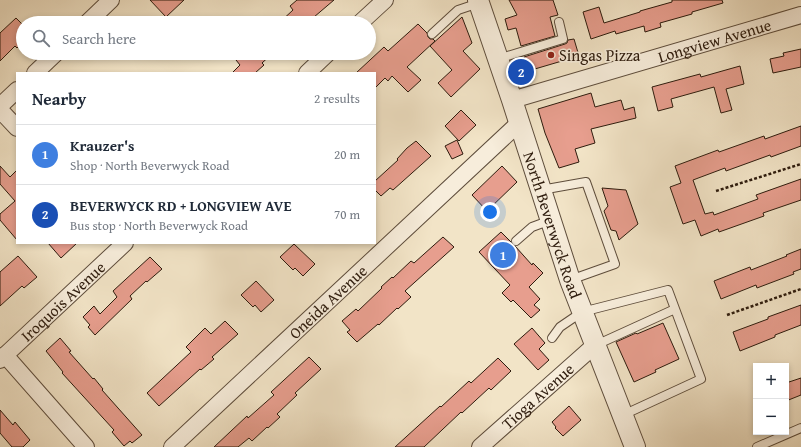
<!DOCTYPE html>
<html lang="en">
<head>
<meta charset="utf-8">
<style>
  body { margin:0; font-family:"Gentium Book Plus",serif; background:#f6f6f7; color:#1f2937 }
  .controls { position:absolute; right:12px; bottom:12px; display:grid; overflow:hidden; border-radius:0px; box-shadow:0 2px 6px #0003 }
  .controls button { width:36px; height:36px; display:grid; place-items:center; padding:0; border:0; border-bottom:1px solid #e0e1e3; background:#fff; color:#1f2937; font:20px sans-serif }
  .you { position:absolute; left:490px; top:212px; width:14px; height:14px; margin:-10px; border:3px solid #fff; border-radius:50%; background:#1a73e8; box-shadow:0 0 0 6px #1a73e833 }
  .badge { display:grid; place-items:center; width:26px; height:26px; border-radius:50%; background:#8f2418; color:#fff; font-size:13px; font-weight:700 }
  .pin { position:absolute; translate:-50% -50%; border:2px solid #fff; box-shadow:0 1px 4px #0006 }
  .list { margin:0; padding:0; list-style:none }
  h2 { display:flex; justify-content:space-between; align-items:center; height:52px; margin:0; padding:0 16px; font-size:17px }
  h2 small { font-size:13px; font-weight:400; color:#747a83 }
  .list li { display:grid; grid-template-columns:26px 1fr auto; gap:12px; align-items:center; box-sizing:border-box; height:60px; padding:0 16px; border-top:1px solid #e0e1e3 }
  .list b { display:block; font-size:15px; white-space:nowrap }
  .list p { margin:0; font-size:13px; white-space:nowrap; color:#747a83 }
  .list em { font-size:13px; font-style:normal; color:#747a83 }
  .icon { flex:none; width:22px; height:22px; fill:none; stroke:currentColor; stroke-width:2; stroke-linecap:round; stroke-linejoin:round }
  .map { position:relative; flex:none; width:801px; height:447px; overflow:hidden }
  .search { position:absolute; background:#fff; box-shadow:0 2px 6px #0003; left:16px; top:16px; width:360px; height:44px; display:flex; align-items:center; gap:10px; box-sizing:border-box; padding:0 14px; border-radius:22px; color:#747a83; font-size:15px }
  .panel { position:absolute; background:#fff; box-shadow:0 2px 6px #0003; left:16px; top:72px; width:360px; height:172px; border-radius:0px }
  .map>svg:first-child { display:block }
  .building { fill:#e79e8e; stroke:#2d1b0d }
  .lines { fill:none; stroke-linecap:round; stroke-linejoin:round }
  .service-casing { stroke:#5e4d3c; stroke-width:10 }
  .minor-casing { stroke:#5e4d3c; stroke-width:18 }
  .tertiary-casing { stroke:#5e4d3c; stroke-width:22 }
  .path { stroke:#2d1b0d; stroke-width:2.5; stroke-dasharray:3 2; stroke-linecap:butt }
  .service { stroke:#f7eddb; stroke-width:8 }
  .minor { stroke:#f7eddb; stroke-width:16 }
  .tertiary { stroke:#f7eddb; stroke-width:20 }
  .poi-dot { fill:#8f2418; stroke:#f7eddb; stroke-width:1.5 }
  .labels { text-anchor:middle; dominant-baseline:central; stroke-width:3; stroke-linejoin:round; paint-order:stroke }
  .street-label { font-size:16px; fill:#2d1b0d; stroke:#f7eddb }
  .poi-label { font-size:16px; fill:#2d1b0d; stroke:#f7eddb; text-anchor:start }
</style>
</head>
<body>
<div class="map">
<svg width="801" height="447" viewBox="0 0 801 447">
  <rect width="100%" height="100%" fill="#f2e4c7"/>
  <filter id="stains"><feTurbulence type="fractalNoise" baseFrequency=".005" numOctaves="4"/><feColorMatrix values="0 0 0 0 .2 0 0 0 0 .09 0 0 0 0 .02 0 0 0 .5 -.17"/></filter>
  <radialGradient id="worn" r=".72"><stop offset=".6" stop-color="#630" stop-opacity="0"/><stop offset="1" stop-color="#630" stop-opacity=".3"/></radialGradient>
  <path class="building" d="M150,0H184L166,17Z
    M297,0H334L307,23H279L293,10L290,6Z
    M509,0H553L558,15L550,17L555,36L521,46L516,28L508,30L505,19L517,15Z
    M672,0H722L723,3L692,12V14L660,23L661,27L645,32L644,26L616,34L615,31L591,39L583,12L599,7L604,23L640,12V11L672,2Z
    M462,17L472,43L463,51L480,69L451,97L438,83L452,70L430,46Z
    M16,18L23,25V42L17,48L15,46L0,61V33Z
    M418,24L427,33L428,37L430,39H433L435,41L407,67L421,80L408,92L392,76L388,81L385,78L375,88V73H356L384,47L388,51Z
    M574,39L579,56L528,71L524,57L565,44L567,43L568,40Z
    M801,49V67L773,73L770,59L784,56L783,53Z
    M245,53H273L262,63L264,65L255,73H232L240,65L236,60Z
    M740,66L744,84L726,89L732,110L721,113L714,87L671,99L673,107L658,111L652,87L700,74L701,77Z
    M591,93L595,107L621,100L624,110L634,107L636,118L591,129L595,143L575,149L579,162L559,168L545,133L538,109Z
    M461,110L476,125L459,141L445,126Z
    M801,126V146L771,157L770,155L726,171L725,168L693,180L705,214L713,212L714,215L758,199L756,195L801,179V200L763,213L764,216L719,232L718,229L701,236L695,220L683,224L670,187L681,183L675,166L718,150L719,152L764,136L765,139Z
    M457,140L463,154L452,159L445,146Z
    M416,141L431,156L393,190L390,188L381,196L375,190V181L398,160L397,159L407,148Z
    M0,166L10,177L17,170V240L0,220V214L15,201L0,184Z
    M502,166L517,182L487,211L472,195Z
    M602,188L626,190L638,224L619,240L616,231L611,230L604,211L608,206Z
    M501,232L511,242L512,245L515,246L532,265L533,263L543,273L529,287L540,299L534,305L540,310L531,318L513,300L511,302L502,293L510,285L479,252Z
    M443,237L454,247L405,291L411,297L398,309L397,308L379,325L378,324L357,342L347,332L350,330L342,321L356,309L358,311L382,288L381,287L392,277L393,278L411,261L414,263Z
    M48,243H77L61,258Z
    M294,244L315,264L303,276L295,268L293,270L280,257Z
    M801,249V269L793,272L794,274L757,288L756,285L721,299L714,281L750,267L751,270L787,256L786,255Z
    M18,256L37,277L24,288L22,286L0,306V272Z
    M150,257L162,269L147,282L146,281L130,296L132,299L95,335L88,327L90,325L83,317L94,306L100,314L117,297L113,291Z
    M256,281L274,300L261,312L255,305L253,307L241,295Z
    M801,305V325L775,335V337L740,351L733,332L768,319V317Z
    M225,321L238,334L212,357L214,359L201,370L200,369L159,406L147,393L191,352L186,347L205,328L211,334Z
    M663,323L679,359L655,370L656,372L634,382L616,342L636,333L637,334Z
    M532,328L545,343L539,349L549,360L538,370L514,344Z
    M60,338L71,351L69,352L93,379L94,378L103,389L102,390L142,435L132,443L130,441L124,446L112,432L114,430L62,373L63,372L46,351Z
    M309,357L321,369L295,393L297,395L277,414L280,417L268,428L267,427L252,441L249,438L238,447H214L247,416L248,418L274,395L271,392Z
    M498,358L511,371L491,390L489,388L462,413L461,412L424,447H395L440,406L441,407L469,381L471,383Z
    M801,378V395L786,401V383Z
    M569,406L581,420L563,436L555,428L556,427L552,422Z
    M0,410L13,425L15,422L30,440L23,447H12L0,433Z"/>
  <g class="lines">
    <g class="service-casing">
      <path id="service" d="M432,34L458,10L479,3
        M498,59L563,39L559,22
        M541,190L586,182L615,264L570,280
        M516,241L532,227L551,220
        M552,338L560,327L582,312L668,290L701,379L623,415
        M596,345L675,309
        M757,447L801,428"/>
    </g>
    <g class="minor-casing">
      <g id="minor">
        <path d="M87,23L111,0"/>
        <path d="M360,23L385,0"/>
        <path d="M35,73L56,53"/>
        <path d="M307,73L328,53"/>
        <path id="s1" d="M512,100L801,15"/>
        <path d="M0,106L17,90"/>
        <path d="M0,110L17,128"/>
        <path d="M5,355L86,447"/>
        <path id="s2" d="M0,360L125,243"/>
        <path id="s3" d="M172,447L519,123"/>
        <path id="s4" d="M480,447L595,345"/>
      </g>
    </g>
    <g class="tertiary-casing">
      <g id="tertiary">
        <path id="s5" d="M478,0L512,100L570,280L635,447"/>
      </g>
    </g>
    <path class="path" d="M716,191L801,164
      M727,315L801,289"/>
    <use href="#service" class="service"/>
    <use href="#minor" class="minor"/>
    <use href="#tertiary" class="tertiary"/>
  </g>
  <circle class="poi-dot" cx="551" cy="55" r="4"/>
  <g class="labels">
    <g class="street-label">
      <text stroke="none"><textPath href="#s1" startOffset="211">Longview Avenue</textPath></text>
      <text stroke="none"><textPath href="#s5" startOffset="237">North Beverwyck Road</textPath></text>
      <text stroke="none"><textPath href="#s2" startOffset="86">Iroquois Avenue</textPath></text>
      <text stroke="none"><textPath href="#s3" startOffset="213">Oneida Avenue</textPath></text>
      <text stroke="none"><textPath href="#s4" startOffset="77">Tioga Avenue</textPath></text>
    </g>
    <g class="poi-label">
      <text x="559" y="55">Singas Pizza</text>
    </g>
  </g>
  <rect width="100%" height="100%" filter="url(#stains)"/>
  <rect width="100%" height="100%" fill="url(#worn)"/>
</svg>
<div class="controls">
<button>+</button>
<button>−</button>
</div>
<div class="you"></div>
<div class="pin badge" style="left:503px;top:255px;background:#3f7fe0">1</div>
<div class="pin badge" style="left:521px;top:72px;background:#1a4fb4">2</div>
<div class="search"><svg class="icon" aria-label="search" viewBox="0 0 24 24"><circle cx="10" cy="10" r="6"/><path d="M15 15l6 6"/></svg>Search here</div>
<section class="panel">
<h2>Nearby<small>2 results</small></h2>
<ul class="list">
<li><span class="badge" style="background:#3f7fe0">1</span><div><b>Krauzer's</b><p>Shop · North Beverwyck Road</p></div><em>20 m</em></li>
<li><span class="badge" style="background:#1a4fb4">2</span><div><b>BEVERWYCK RD + LONGVIEW AVE</b><p>Bus stop · North Beverwyck Road</p></div><em>70 m</em></li>
</ul>
</section>
</div>
</body>
</html>
